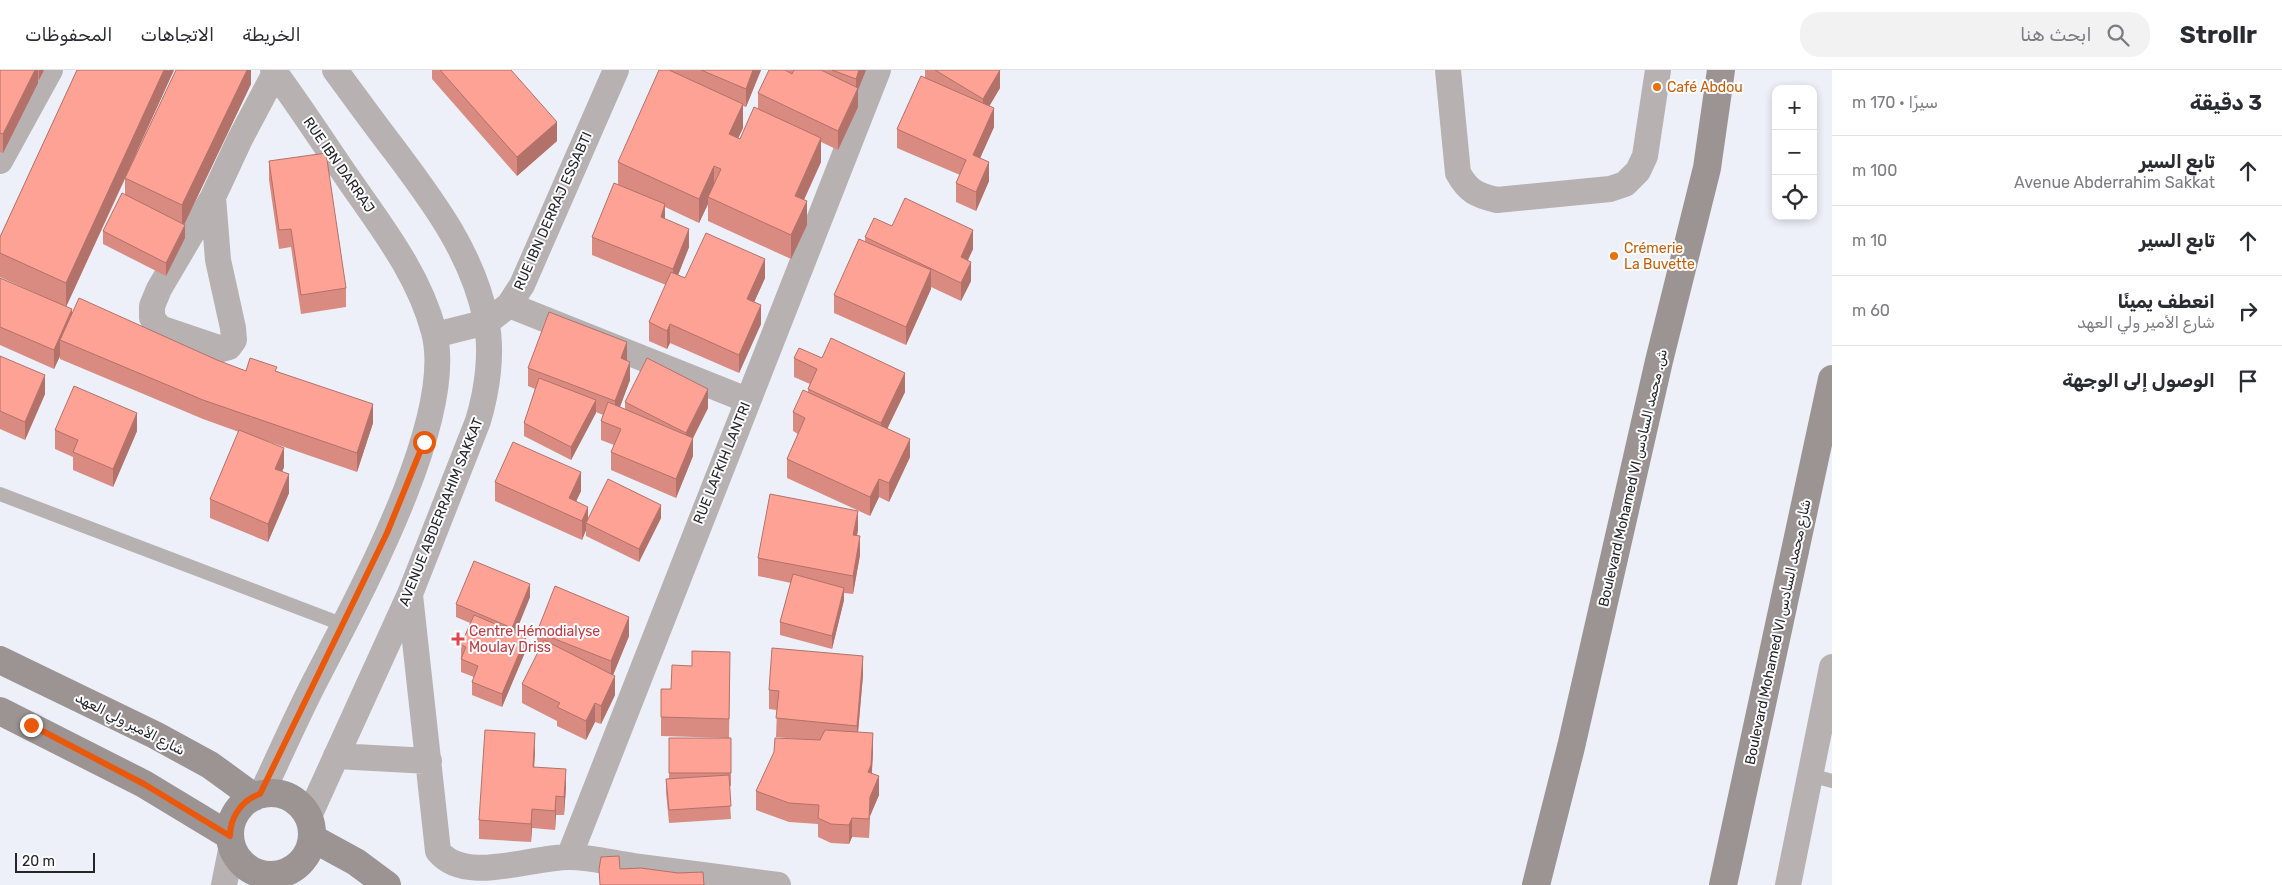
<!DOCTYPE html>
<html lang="ar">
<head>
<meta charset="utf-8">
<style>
  body { margin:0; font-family:Rubik,Vazirmatn,sans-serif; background:#f2f2f3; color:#2b2b33; direction:rtl }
  .controls { position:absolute; right:15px; top:15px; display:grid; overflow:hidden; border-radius:10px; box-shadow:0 2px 8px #0003 }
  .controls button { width:45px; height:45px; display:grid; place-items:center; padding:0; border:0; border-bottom:1px solid #e1e1e2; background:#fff; color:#2b2b33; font:25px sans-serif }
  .scale { position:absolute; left:15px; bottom:12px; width:80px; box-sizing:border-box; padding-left:5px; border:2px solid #242528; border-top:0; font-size:14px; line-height:18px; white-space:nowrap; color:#242528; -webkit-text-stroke:4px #fdfdff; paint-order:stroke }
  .stop { position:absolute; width:15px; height:15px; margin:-11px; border:4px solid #ea580c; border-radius:50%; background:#fff }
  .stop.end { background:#ea580c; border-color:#fff; box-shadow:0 1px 5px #0008 }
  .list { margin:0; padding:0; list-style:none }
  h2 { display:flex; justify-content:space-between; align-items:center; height:65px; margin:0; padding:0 20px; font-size:21px }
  h2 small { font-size:16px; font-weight:400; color:#7c7c81 }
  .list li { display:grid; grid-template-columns:32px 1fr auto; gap:15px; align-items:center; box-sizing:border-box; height:70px; padding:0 20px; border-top:1px solid #e1e1e2 }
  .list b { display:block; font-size:19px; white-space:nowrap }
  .list p { margin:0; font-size:16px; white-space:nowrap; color:#7c7c81 }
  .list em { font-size:16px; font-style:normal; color:#7c7c81 }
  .icon { flex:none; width:28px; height:28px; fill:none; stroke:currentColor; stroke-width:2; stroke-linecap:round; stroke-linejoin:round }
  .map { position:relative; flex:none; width:1832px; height:815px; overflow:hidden; direction:ltr }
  header { display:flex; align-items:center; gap:30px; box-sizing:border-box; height:70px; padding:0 25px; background:#fff; border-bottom:1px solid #e1e1e2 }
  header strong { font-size:24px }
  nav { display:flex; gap:28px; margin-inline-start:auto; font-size:18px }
  .search { width:350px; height:45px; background:#f2f2f3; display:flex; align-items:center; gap:12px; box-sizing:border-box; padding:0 18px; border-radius:20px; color:#7c7c81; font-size:19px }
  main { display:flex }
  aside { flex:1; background:#fff }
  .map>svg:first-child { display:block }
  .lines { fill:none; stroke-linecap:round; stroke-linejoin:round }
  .lane { stroke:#b7b2b1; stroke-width:14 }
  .street { stroke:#b7b2b1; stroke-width:26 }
  .secondary { stroke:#9b9492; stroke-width:28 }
  .wall { fill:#da8b81 }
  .shaded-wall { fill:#b27169 }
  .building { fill:#fea296; stroke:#b27169 }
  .route { stroke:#ea580c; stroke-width:6 }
  .food-dot { fill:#e8710a; stroke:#fdfdff; stroke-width:2 }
  .health-dot { fill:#e0444e; stroke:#fdfdff; stroke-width:2 }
  .labels { text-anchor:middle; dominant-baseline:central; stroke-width:4; stroke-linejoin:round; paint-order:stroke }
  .food-label { font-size:14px; fill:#c56008; stroke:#fdfdff; text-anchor:start }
  .street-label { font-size:14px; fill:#242528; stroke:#fdfdff }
  .health-label { font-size:14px; fill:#be3a42; stroke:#fdfdff; text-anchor:start }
</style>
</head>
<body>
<header>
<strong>Strollr</strong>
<div class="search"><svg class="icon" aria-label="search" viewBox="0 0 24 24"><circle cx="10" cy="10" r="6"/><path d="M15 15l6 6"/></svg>ابحث هنا</div>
<nav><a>الخريطة</a><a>الاتجاهات</a><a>المحفوظات</a></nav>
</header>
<main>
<aside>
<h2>3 دقيقة<small>سيرًا · 170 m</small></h2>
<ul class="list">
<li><svg class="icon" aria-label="ahead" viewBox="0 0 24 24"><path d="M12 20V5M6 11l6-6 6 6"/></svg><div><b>تابع السير</b><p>Avenue Abderrahim Sakkat</p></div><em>100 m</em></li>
<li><svg class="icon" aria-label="ahead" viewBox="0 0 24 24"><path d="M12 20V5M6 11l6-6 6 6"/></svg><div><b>تابع السير</b></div><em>10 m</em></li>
<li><svg class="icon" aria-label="right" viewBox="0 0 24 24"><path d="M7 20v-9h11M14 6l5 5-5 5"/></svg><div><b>انعطف يمينًا</b><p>شارع الأمير ولي العهد</p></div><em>60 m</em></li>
<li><svg class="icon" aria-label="arrive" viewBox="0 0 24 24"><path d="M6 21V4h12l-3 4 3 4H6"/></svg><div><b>الوصول إلى الوجهة</b></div></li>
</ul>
</aside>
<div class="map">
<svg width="1832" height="815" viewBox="0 0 1832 815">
  <rect width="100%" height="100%" fill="#edf0f9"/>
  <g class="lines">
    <path class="lane" d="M0,424L344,555
      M1810,705L1832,711"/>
    <path class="street" d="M1448,0L1458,103C1468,121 1476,125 1497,130L1610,119L1625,114L1638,101L1645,86L1658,0
      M0,91L50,0
      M213,127L218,190L233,258L234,270L229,277L222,279L160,258L152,248V236L159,219L213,127L240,69L275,3
      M509,235L747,330
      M435,265L487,252L509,235L522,215L616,0
      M410,525L438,781C465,815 530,787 569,787C590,787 613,793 634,796C682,802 730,809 778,815
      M336,686L429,691
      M261,725C279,687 296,648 315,611C356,531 457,349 434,262C419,205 383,159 349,110C324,74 300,36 273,0
      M309,746L410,524L478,351C487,321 493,282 486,250C473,185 435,134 396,82C375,55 355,27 335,0
      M569,787L878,0
      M224,815L232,775
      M272,815L279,805
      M1788,815L1832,597"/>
    <path class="secondary" d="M0,590L155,665L210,695L254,727
      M0,641L144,714L230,766
      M230 764a41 41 0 1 1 82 0a41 41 0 1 1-82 0Z
      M312,768L356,792L387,815
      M1536,815L1571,677L1659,291L1707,98L1721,0
      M1723,815L1832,309"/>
  </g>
  <path class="wall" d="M0,0H44L39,10H38V13L3,83L0,82Z
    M77,0H174L136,83L251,0V14L184,155L185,168L166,206L103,174V161L125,125V109L66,237L72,243L246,301H277L373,353L357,402L267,371L284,397L282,402L289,423L268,472L210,448V429L239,362L203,349L60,289V286L54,299L0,275V208L59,234L0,207V167Z
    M432,0H511L557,71L517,106L432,9Z
    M670,0H761L746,37L743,36V58L738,68L740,69L758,39V23L785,0H866L858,20V37L838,80L821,72V92L804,130L807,155L791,189L708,151V134L699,153L665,137V149L689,177L678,205L685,208H765L754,232L761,254L739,303L670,273L667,279L649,271V252L666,215L592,185V167L618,115V92Z
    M925,0H1000V18L989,36L994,57L980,88L989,111L976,141L956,132V113L960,105L897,78V59L925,8Z
    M269,91L346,218V237L301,244L291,177L279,179L269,110Z
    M865,167L973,179L968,190L971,211L961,231L931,217V219L906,275L834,243V225L865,171Z
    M0,286L45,324L25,370L0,359Z
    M794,288H822L905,322L887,358L910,387L889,432L879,427L870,446L787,408V389L798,364L793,361V342L808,322V319L810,314L794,307Z
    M627,291L630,310L620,337L625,339V332L708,338L693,368V386L676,428L611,400V382L614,375L601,370V351L603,345L596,342L571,390L524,366V353L535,319L528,316V298Z
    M55,360L137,361L113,417L73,400V387L55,379Z
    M495,412L581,421L576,431L588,449L661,448L639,492L586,466V460L582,470L495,431Z
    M858,460L857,465L860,485L853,524L844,523V530L832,579L780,565V552L791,513L758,506V488Z
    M530,527L516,562L526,580L502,637L472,625V612L474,607L461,602V575L470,553L456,547V534Z
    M537,562L629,566L613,605L615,625L601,654L595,652L586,670L557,656V651L522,633V614L539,581L537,580Z
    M730,601L729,668L661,666V619H671Z
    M863,605L858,662L873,682L872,703L879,725L870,746L869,768L852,767L849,774L831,773L818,767V754L789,752L756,740V721L807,670L776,667L777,640L769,639V620Z
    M669,668H731V716H729L731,749L669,753L666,722V709H669Z
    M535,682L534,697L566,717L564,745H556L555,760L532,758L531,772L479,769V750Z"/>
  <path class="shaded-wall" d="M35,0H38V13L3,83V64Z
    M39,0H44L39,10Z
    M164,0H174L66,237V213Z
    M247,0H251V14L182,159V135Z
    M753,0H761L746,37V19Z
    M859,0H866L858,20V37L838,80V61L856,24V9Z
    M1000,0V18L983,47V29Z
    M743,34V58L729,88V64Z
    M994,38V57L973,104V85Z
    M557,52V71L517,106V87Z
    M821,68V92L795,149V126Z
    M989,92V111L976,141V122Z
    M714,96V120L708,127V134L699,153V129Z
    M807,131V155L791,189V165Z
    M665,134V153L661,147Z
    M185,155V168L166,206V193Z
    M689,159V177L673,218V199Z
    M973,160V179L961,205V187Z
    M765,189V208L747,248V229Z
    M971,192V211L961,231V213Z
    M931,200V219L906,275V257Z
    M761,235V254L739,303V285Z
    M72,239V258L60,270V286L54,299V280Z
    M670,254V273L667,279V261Z
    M627,272V290L621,307V288Z
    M630,292V310L615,350V331Z
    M905,303V322L881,372V353Z
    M45,305V324L25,370V352Z
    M708,319V338L686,382V363Z
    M596,330V343L571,390V377Z
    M373,334V353L357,402V383Z
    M137,343V361L113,417V399Z
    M693,368V386L676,428V409Z
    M910,369V387L889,432V413Z
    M284,378V397L275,418V399Z
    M581,402V421L569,447V428Z
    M289,404V423L268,472V454Z
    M879,409V427L870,446V427Z
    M661,435V448L639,492V479Z
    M588,437V454L586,453V460L582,470V451Z
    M858,441V460L853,484V465Z
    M860,466V485L853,524V506Z
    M530,514V527L512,571V558Z
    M844,518V530L832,579V566Z
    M629,547V566L611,610V591Z
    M526,567V580L502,637V624Z
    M863,586V605L857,674V656Z
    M615,606V625L601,654V636Z
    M595,633V652L586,670V651Z
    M535,663V682L533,715V697Z
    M873,663V682L871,713L868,702Z
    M566,699V717L564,745V727Z
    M879,706V725L870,746L869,768L870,727Z
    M556,726V745L555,760V741Z
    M532,739V758L531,772V754Z
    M852,748V767L849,774V755Z"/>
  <path class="building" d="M0,0H35L3,64L0,63Z
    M77,0H164L66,213L0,183V167Z
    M176,0H247L182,135L125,108Z
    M440,0H511L557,52L517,87Z
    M659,0H669L743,34L729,64L740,69L754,37L821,68L795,126L807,131L791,165L708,127L721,99L714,96L699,129L618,92Z
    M701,0H753L746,19Z
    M769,0H785L792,4L794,0H821L858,18L838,61L758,23Z
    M832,0H859L856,9Z
    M935,0H1000L983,29Z
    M921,6L994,38L973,85L989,92L976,122L956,113L966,90L897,59Z
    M326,83L346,218L301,225L291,159L279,160L269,91Z
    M614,113L665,134L661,147L689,159L673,199L592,167Z
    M122,123L185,155L166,193L103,161Z
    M905,128L973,160L961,187L971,192L961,213L865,167L874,148L892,156Z
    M706,163L765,189L747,229L761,235L739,285L670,254L667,261L649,252L671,202L685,208Z
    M859,169L931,200L906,257L834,225Z
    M0,208L72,239L54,280L0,257Z
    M79,228L217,290L246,301L250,288L277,297L275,301L373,334L357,383L203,330L60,270Z
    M549,242L627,272L621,288L630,292L615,331L528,298Z
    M831,268L905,303L881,353L808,319L817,299L794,288L799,278L822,288Z
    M0,286L45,305L25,352L0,341Z
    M647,288L708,319L686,363L625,332Z
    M539,308L596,330L571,377L524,353Z
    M74,316L137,343L113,399L73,382L78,370L55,360Z
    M803,320L910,369L889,413L879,409L870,427L787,389L805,348L793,342Z
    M608,332L693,368L676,409L611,382L621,359L601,351Z
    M239,360L284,378L275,399L289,404L268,454L210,429Z
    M513,372L581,402L569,428L588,437L582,451L495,412Z
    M608,409L661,435L639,479L586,453Z
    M770,424L858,441L853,465L860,466L853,506L758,488Z
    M474,491L530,514L512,558L456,534Z
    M793,504L844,518L832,566L780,552Z
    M555,516L629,547L611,591L537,562Z
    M474,545L526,567L502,624L472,612L478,596L461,589L466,577L461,575Z
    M544,570L615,606L601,636L595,633L586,651L557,637L560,633L522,614Z
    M772,578L863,586L857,656L776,648L779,621L769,620Z
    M692,581L730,582L729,649L661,647V619H671L672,595L692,596Z
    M485,660L535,663L533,697L566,699L564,727L556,726L555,741L532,739L531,754L479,750Z
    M825,660L873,663L871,695L868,702L879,706L870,727L869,749L852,748L849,755L831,754L818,748L819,735L789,733L756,721L774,682L775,668L820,670Z
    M669,668H731V703H669Z
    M729,705L731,736L669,740L666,709Z
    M619,786L620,799L641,798L678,803L703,802L704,815H600L599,799L601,787Z"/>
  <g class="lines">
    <path class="route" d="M31,655L144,714L230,766C230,747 242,730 260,724L387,463L424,372"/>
  </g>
  <g class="food-dot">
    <circle cx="1657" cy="17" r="5"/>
    <circle cx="1614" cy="186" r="5"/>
  </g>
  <path class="health-dot" d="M455.5 561.5h5v5h5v5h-5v5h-5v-5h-5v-5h5z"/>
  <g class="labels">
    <g class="food-label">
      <text x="1667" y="17">Café Abdou</text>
      <text x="1624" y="178">Crémerie<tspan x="1624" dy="16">La Buvette</tspan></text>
    </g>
    <g class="street-label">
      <text transform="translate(339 95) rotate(55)">RUE IBN DARRAJ</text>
      <text transform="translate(553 141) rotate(-66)">RUE IBN DERRAJ ESSABTI</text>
      <text transform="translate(722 393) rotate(-68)">RUE LAFKIH LANTRI</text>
      <text transform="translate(1633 408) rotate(-77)">Boulevard Mohamed VI ش. محمد السادس</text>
      <text transform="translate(441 442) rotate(-68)">AVENUE ABDERRAHIM SAKKAT</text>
      <text transform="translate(1778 562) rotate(-78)">Boulevard Mohamed VI شارع محمد السادس</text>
      <text transform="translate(130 654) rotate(27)">شارع الأمير ولي العهد</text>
    </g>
    <g class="health-label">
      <text x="469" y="561">Centre Hémodialyse<tspan x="469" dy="16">Moulay Driss</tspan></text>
    </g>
  </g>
</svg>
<div class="controls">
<button>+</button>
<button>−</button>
<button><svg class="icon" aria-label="locate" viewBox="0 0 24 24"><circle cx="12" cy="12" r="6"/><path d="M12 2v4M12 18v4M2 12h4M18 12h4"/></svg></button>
</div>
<div class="scale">20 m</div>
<div class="stop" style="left:424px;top:372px"></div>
<div class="stop end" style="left:31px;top:655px"></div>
</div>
</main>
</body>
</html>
